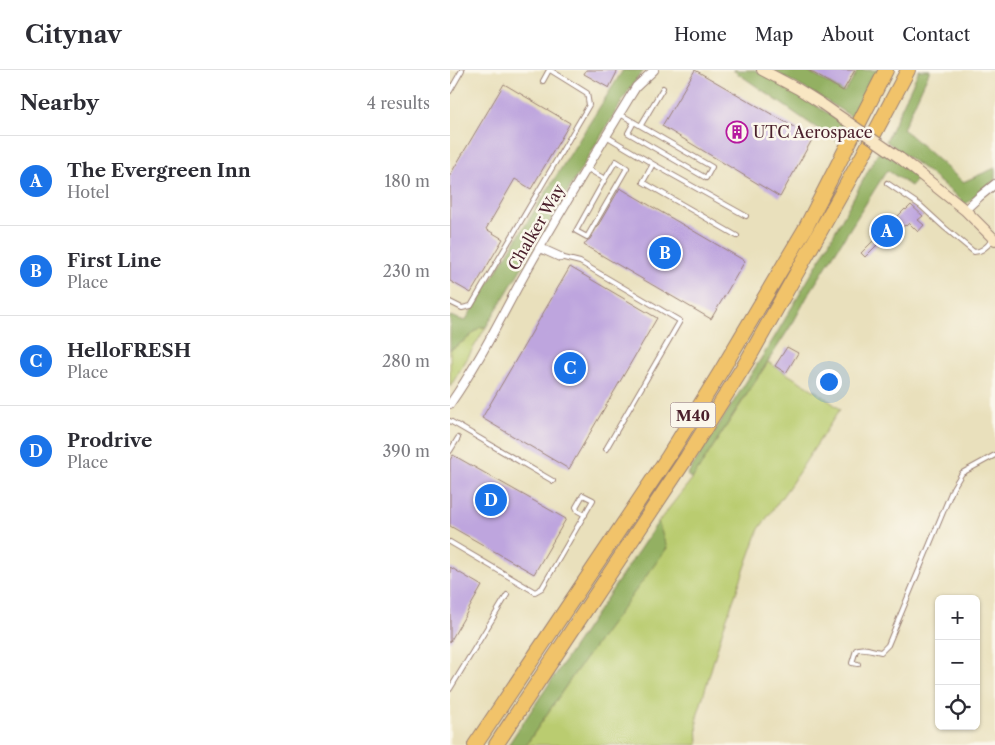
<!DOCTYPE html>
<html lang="en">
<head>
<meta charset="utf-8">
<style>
  body { margin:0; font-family:"Libre Caslon Text",serif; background:#f2f2f3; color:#2b2b33 }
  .controls { position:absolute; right:15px; bottom:15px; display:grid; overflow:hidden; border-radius:8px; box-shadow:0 1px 4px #0004 }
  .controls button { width:45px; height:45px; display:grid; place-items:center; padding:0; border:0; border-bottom:1px solid #e1e1e2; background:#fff; color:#2b2b33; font:25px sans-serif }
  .you { position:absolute; left:378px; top:311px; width:18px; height:18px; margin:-12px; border:4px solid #fff; border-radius:50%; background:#1a73e8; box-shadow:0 0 0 8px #1a73e833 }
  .badge { display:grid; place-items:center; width:32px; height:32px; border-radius:50%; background:#1a73e8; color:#fff; font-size:16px; font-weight:700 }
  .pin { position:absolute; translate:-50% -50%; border:2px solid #fff; box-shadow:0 1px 5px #0006 }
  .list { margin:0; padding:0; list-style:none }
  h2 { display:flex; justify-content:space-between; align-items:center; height:65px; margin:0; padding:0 20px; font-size:21px }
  h2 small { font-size:16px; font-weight:400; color:#7c7c81 }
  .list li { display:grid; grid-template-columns:32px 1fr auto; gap:15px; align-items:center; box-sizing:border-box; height:90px; padding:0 20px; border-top:1px solid #e1e1e2 }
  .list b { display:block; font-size:19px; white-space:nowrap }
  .list p { margin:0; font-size:16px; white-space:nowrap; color:#7c7c81 }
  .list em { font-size:16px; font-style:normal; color:#7c7c81 }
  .icon { flex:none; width:28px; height:28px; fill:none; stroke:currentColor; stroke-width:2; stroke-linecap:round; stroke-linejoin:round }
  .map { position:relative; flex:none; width:545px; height:675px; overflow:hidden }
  header { display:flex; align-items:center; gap:30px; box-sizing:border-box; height:70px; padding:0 25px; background:#fff; border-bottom:1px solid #e1e1e2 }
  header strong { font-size:24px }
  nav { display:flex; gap:28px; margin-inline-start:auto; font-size:18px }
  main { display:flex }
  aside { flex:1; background:#fff }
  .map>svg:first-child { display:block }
  .green { fill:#bacc6f; stroke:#82764d }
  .forest { fill:#93b062; stroke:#6e6846 }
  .building { fill:#bea5de }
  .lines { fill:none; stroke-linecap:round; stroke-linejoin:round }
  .lane-casing { stroke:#9a8074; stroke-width:6 }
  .street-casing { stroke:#9a8074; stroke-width:10 }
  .secondary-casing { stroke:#9a8074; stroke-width:12 }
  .highway-casing { stroke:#9a8074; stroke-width:16 }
  .lane { stroke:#fff; stroke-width:4 }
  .street { stroke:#fff; stroke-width:8 }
  .secondary { stroke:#f9e7c3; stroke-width:10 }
  .highway { stroke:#f1c36a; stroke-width:14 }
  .secondary-bridge-casing { stroke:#9a8074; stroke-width:12; stroke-linecap:butt }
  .secondary-bridge { stroke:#f9e7c3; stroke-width:10 }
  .labels { text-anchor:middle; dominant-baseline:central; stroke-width:5; stroke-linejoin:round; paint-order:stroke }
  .shield { fill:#fbf7ec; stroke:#7f6065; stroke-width:1 }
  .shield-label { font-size:15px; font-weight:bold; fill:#4a1f2b }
  .poi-label { font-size:16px; fill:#4a1f2b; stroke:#fbf7ec; text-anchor:start }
  .street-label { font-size:16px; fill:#4a1f2b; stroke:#fbf7ec }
</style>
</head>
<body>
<header>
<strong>Citynav</strong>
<nav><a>Home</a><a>Map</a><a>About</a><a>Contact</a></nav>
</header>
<main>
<aside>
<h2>Nearby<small>4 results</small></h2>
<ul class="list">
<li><span class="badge">A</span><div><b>The Evergreen Inn</b><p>Hotel</p></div><em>180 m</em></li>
<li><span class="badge">B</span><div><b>First Line</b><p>Place</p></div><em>230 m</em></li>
<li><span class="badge">C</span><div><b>HelloFRESH</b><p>Place</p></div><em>280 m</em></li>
<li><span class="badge">D</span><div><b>Prodrive</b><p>Place</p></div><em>390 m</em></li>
</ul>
</aside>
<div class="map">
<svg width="545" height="675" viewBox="0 0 545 675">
  <rect width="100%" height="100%" fill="#fbf7ec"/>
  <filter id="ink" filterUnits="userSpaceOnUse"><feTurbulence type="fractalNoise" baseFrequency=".02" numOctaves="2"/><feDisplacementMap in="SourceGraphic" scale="10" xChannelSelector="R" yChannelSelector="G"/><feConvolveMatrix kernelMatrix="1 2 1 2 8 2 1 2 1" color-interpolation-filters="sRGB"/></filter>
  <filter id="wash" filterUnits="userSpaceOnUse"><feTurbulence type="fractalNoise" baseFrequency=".0096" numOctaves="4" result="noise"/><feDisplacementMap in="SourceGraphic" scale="20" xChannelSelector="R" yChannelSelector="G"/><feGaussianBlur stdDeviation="1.12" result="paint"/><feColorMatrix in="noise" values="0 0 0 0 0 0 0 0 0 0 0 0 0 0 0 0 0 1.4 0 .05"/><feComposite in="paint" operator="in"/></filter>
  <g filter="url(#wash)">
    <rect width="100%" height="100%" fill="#e9e0bc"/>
    <path class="green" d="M30,257H36L0,317V280L17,269Z
      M318,292L370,324L390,339L339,417L309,459L273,559L247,647L248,675H76L124,604L216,478L208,452L242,409Z"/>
    <path class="forest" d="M173,0H194L180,18L36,257H30L17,269L0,280V246L15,251Z
      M283,0H305L340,19L399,57L393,68L387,72L384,68L368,59Z
      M322,0H355L394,22L400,14L408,0H428L405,47H402L375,30Z
      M469,0H480L453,59L513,112L545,98V110L516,134L478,102L436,71Z
      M430,79L468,107L461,116L437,100L357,227L344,251L242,409L237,405L324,268L369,191Z
      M208,452L217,478L124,604L76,675H58Z"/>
    <g id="blocks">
      <path class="building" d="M136,0H168L159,18L134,4Z
        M245,0L363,68L330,127L212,56Z
        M358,0H405L393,21Z
        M54,14L120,53L81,119L65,109L36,159L53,169L21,223L0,211V105Z
        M170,118L295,191L261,249L134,175L137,171L140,169Z
        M461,135L473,146L468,150L474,155L468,162L459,153L456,156L455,155L450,160L446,156L415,187L411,183L455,139L456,140Z
        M120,197L207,248L119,399L32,348Z
        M337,277L348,283L336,303L325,296Z
        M3,385L116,449L84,504L0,456V390Z
        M0,497L32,516L0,572Z"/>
    </g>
  </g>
  <g filter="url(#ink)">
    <use href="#blocks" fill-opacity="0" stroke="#9a8074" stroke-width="1"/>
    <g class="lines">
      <g class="lane-casing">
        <path id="lane" d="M93,11L99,0
          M0,21L12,0
          M170,44L262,97L256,108L178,63L184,52
          M191,55L213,18
          M156,66L203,94L193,112L287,166
          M203,94L296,146
          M136,98L155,109L166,91L177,98L137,167L126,161L155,109
          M437,113L471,136L495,158L524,182C532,182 537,177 542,170
          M110,187L130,192L230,251L156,379
          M0,232L12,238L21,236L139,35L137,23L100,0
          M0,351L103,411
          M0,381L8,368
          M0,472L85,522L92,518L143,430L133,425L126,437L128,441L135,445
          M408,594L402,593L406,580C412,576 423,581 431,582L438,575L503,418L512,403L545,385
          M0,619L57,525"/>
      </g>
      <g class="street-casing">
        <path id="street" d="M515,140L529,127L545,114
          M90,178L110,187
          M0,334C28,294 49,251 72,209C107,146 144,86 181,25L186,17L204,0"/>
      </g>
      <g class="secondary-casing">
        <path id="secondary" d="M312,0L348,19L372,34
          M450,88L515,140L545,170"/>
      </g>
      <g class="highway-casing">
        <path id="highway" d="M25,675L218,387L271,301L355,159L436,0
          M46,675L237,387L297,291L412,87L458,0"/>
      </g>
      <use href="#lane" class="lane"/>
      <use href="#street" class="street"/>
      <use href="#secondary" class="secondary"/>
      <use href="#highway" class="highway"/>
      <g class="secondary-bridge-casing">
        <path id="secondary-bridge" d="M372,34L450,88"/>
      </g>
      <use href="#secondary-bridge" class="secondary-bridge"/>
    </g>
  </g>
  <defs>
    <g id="building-ring" transform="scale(1.125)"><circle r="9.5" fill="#fbf7ec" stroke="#b5179e" stroke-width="1.5"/><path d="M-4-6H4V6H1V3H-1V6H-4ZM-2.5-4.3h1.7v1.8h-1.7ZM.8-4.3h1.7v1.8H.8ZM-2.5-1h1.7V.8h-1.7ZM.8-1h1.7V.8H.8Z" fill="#b5179e"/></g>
  </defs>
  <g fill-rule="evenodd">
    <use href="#building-ring" x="287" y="62"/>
  </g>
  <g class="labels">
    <rect class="shield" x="220.5" y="332.5" width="45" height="25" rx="4"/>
    <g class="shield-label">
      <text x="243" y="345">M40</text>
    </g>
    <g class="poi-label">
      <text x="303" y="62">UTC Aerospace</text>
    </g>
    <g class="street-label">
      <text transform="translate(86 157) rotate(-60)">Chalker Way</text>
    </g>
  </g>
</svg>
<div class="controls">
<button>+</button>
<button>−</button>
<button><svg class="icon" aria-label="locate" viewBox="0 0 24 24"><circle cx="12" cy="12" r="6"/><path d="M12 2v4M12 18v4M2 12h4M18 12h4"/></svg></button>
</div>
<div class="you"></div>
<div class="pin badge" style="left:437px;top:161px">A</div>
<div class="pin badge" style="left:215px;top:183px">B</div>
<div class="pin badge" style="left:120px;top:298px">C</div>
<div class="pin badge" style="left:41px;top:430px">D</div>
</div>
</main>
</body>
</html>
